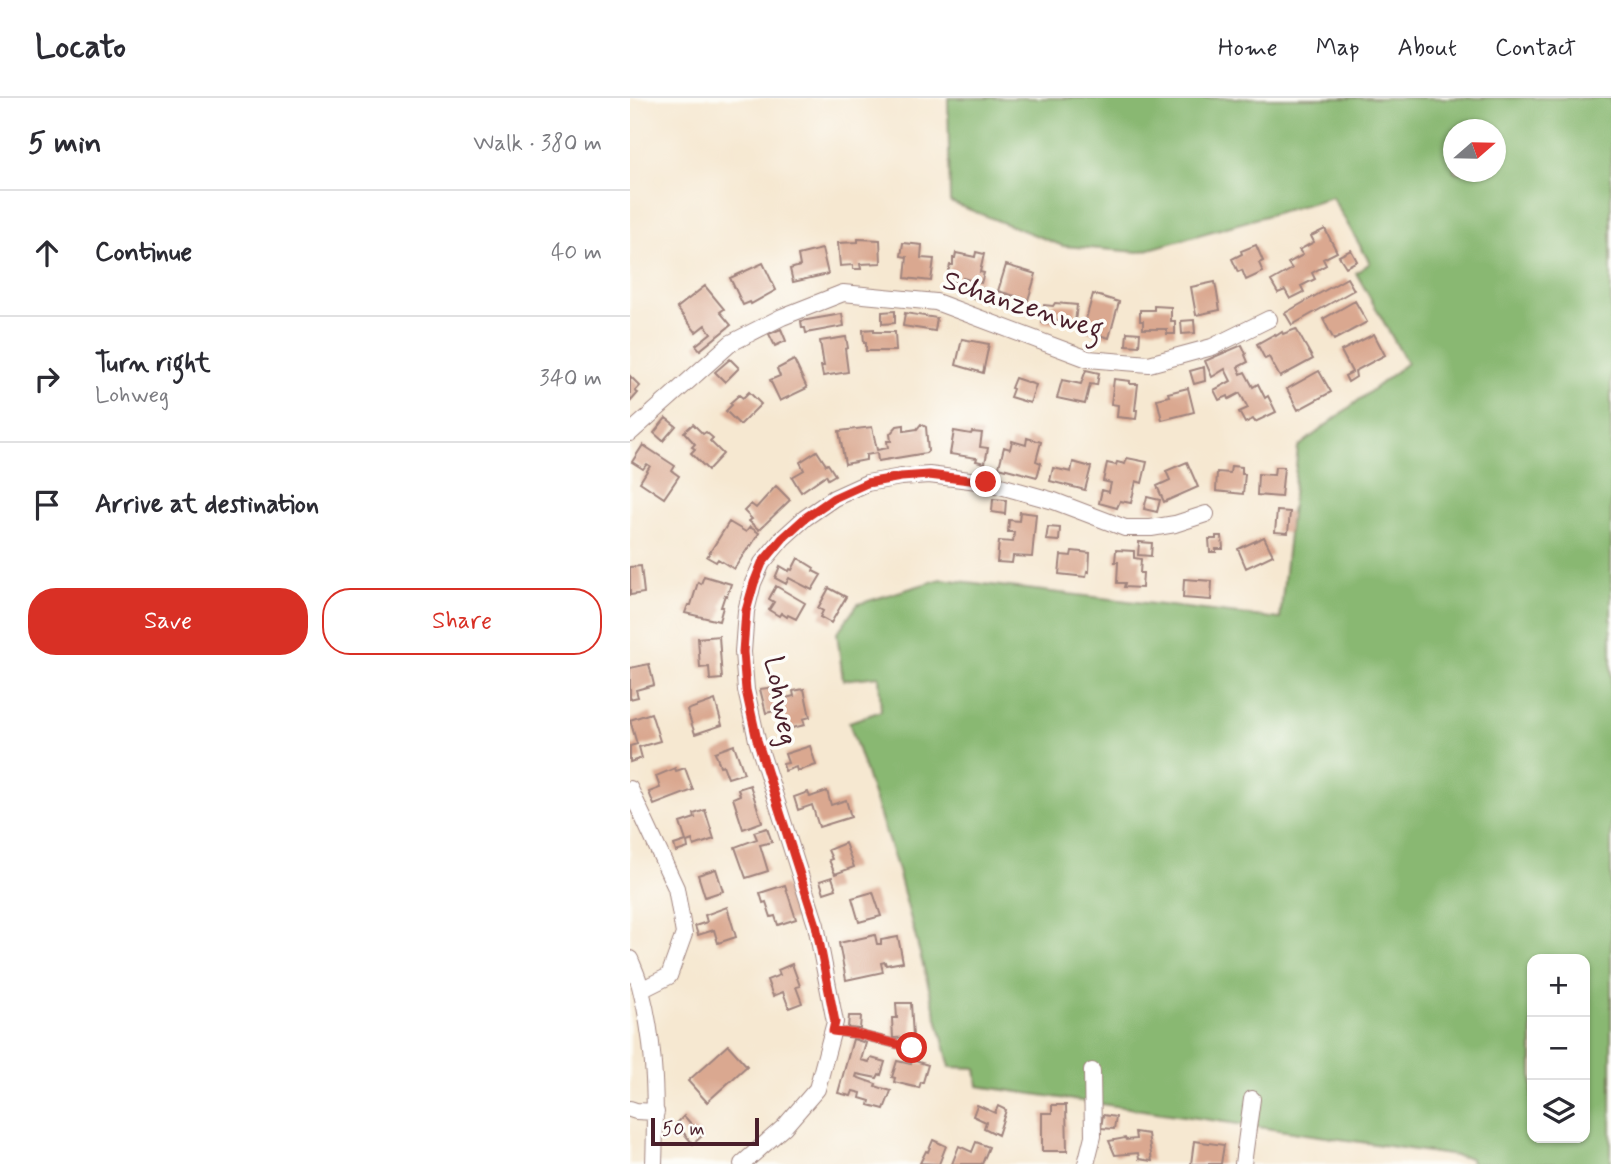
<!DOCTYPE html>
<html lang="en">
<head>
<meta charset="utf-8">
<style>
  body { margin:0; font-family:Mynerve,sans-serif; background:#f2f2f3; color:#2b2b33 }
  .controls { position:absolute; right:21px; bottom:21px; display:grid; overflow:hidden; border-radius:14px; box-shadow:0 2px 5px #0004 }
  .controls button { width:63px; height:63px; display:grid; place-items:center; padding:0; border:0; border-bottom:2px solid #e1e1e2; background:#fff; color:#2b2b33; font:35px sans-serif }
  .compass { position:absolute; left:813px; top:21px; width:63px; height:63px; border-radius:50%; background:#fff; box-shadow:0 2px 5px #0004; rotate:70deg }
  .scale { position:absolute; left:21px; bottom:18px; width:108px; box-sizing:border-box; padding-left:7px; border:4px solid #4a1f2b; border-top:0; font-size:19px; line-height:24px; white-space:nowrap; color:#4a1f2b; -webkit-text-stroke:5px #fdfcf7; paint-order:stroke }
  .stop { position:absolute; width:21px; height:21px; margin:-16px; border:5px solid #d93025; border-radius:50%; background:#fff }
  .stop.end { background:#d93025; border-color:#fff; box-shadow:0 2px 7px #0008 }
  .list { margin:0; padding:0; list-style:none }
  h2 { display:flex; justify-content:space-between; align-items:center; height:91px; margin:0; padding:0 28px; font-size:30px }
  h2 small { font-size:23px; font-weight:400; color:#7c7c81 }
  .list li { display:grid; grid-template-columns:46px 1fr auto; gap:21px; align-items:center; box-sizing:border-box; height:126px; padding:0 28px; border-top:2px solid #e1e1e2 }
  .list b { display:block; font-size:26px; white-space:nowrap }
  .list p { margin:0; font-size:23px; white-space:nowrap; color:#7c7c81 }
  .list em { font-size:23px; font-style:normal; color:#7c7c81 }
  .actions { display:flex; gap:14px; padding:21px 28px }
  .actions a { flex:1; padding:16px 0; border:2px solid #d93025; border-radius:28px; text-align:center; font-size:24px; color:#d93025 }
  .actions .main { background:#d93025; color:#fff }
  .icon { flex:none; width:38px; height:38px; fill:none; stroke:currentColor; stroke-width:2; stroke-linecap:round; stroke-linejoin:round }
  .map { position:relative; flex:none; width:981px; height:1066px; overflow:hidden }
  header { display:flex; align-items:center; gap:42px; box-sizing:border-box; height:98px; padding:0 35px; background:#fff; border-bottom:2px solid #e1e1e2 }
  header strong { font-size:33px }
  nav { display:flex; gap:38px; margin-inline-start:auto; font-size:24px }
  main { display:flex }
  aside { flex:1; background:#fff }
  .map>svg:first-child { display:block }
  .forest { fill:#89b872; stroke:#6a6c4e; stroke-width:2; fill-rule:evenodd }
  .building { fill:#daa890 }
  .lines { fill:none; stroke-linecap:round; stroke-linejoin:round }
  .lane-casing { stroke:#a0847e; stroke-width:10 }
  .street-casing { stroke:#a0847e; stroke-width:18 }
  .lane { stroke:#fff; stroke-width:8 }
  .street { stroke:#fff; stroke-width:16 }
  .route { stroke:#d93025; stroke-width:9 }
  .labels { text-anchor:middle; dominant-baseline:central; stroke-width:7; stroke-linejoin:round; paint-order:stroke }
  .street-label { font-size:28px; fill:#4a1f2b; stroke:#fdfcf7 }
</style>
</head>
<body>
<header>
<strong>Locato</strong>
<nav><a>Home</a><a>Map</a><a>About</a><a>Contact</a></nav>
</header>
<main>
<aside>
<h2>5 min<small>Walk · 380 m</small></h2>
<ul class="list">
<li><svg class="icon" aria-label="ahead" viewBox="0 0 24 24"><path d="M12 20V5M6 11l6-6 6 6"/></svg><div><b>Continue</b></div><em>40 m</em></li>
<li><svg class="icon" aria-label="right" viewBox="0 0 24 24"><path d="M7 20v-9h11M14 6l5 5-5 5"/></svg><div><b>Turn right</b><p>Lohweg</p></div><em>340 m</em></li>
<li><svg class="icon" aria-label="arrive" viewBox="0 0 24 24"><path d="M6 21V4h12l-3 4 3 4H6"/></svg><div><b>Arrive at destination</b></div></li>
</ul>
<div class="actions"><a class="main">Save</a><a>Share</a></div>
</aside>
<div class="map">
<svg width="981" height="1066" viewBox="0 0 981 1066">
  <rect width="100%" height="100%" fill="#fdfcf7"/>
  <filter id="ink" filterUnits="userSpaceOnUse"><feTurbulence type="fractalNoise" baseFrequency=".0143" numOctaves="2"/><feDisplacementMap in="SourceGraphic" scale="14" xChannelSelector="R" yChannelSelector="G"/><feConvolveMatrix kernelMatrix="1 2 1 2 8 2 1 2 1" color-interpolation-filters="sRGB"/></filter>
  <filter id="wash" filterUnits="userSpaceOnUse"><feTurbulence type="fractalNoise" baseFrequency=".00686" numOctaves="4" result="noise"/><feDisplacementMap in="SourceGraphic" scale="28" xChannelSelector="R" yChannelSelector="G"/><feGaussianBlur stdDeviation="1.57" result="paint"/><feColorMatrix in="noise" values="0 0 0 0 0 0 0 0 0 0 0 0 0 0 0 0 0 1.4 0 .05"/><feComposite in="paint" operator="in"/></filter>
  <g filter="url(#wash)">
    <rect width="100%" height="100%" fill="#f6e8d1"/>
    <path class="forest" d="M318,0H981V1066H841L840,1060L348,988L346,970L320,969L267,769L219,624L251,613L249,578L213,582L207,535L228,506L311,481L650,521L668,349L777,265L726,175L740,165L702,99L509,154L433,148L320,104ZM824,32H866V74H824ZM902,861H955V1040H902Z"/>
    <g id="blocks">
      <path class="building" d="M695,131L707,154L693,161L696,167L682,175L685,181L671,188L674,194L660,201L655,192L648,195L641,183L662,171L658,165L673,157L669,152L684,144L681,138Z
        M228,141L250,142L251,165L230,166L231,171H223V167L210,168L208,145L228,144Z
        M273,145L292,147L291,160L304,161L301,183L275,180L277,159L271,158Z
        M626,147L633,163L629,165L633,174L616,182L612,172L608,174L602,161L612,156L611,153Z
        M192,151L198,176L163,184L160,171L170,168L168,157Z
        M721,152L727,163L716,169L709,158Z
        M346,154L354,156L350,174L354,175L351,185L333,180L332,185L316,181L320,167H323V160H325L326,155L345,159Z
        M133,165L146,192L121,206L120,204L113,207L100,180Z
        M376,167L406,176L398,202L368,193Z
        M717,180L724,192L662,227L655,215Z
        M585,184L590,212L566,217L561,189Z
        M75,188L94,211L90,214L101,227L70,252L66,247L81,235L75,227L66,234L47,210Z
        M344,188L367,195L363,207L341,200Z
        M463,196L489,204L479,240L453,232Z
        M725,203L737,224L704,242L693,221Z
        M425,205L447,207L445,225L425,222L424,226L412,225L414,207L423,208Z
        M524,208L541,209V223H545V236H537V231H513V223H510V212H524Z
        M265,213V225L252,226V214Z
        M275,215L307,220L305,233L273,228Z
        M212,216L214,228L176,235L175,230H172L171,223Z
        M564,222L565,235L552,236L551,223Z
        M151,231L156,243L145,248L139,236Z
        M244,231V234H265L266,253H236V245H234L233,232Z
        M666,231L683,261L650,279L639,259L635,261L627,246L645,236L646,238L652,234L653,236Z
        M497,234L510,235L509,248L496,247Z
        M744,236L755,257L725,273L726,279L718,284L715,278L722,274L711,253Z
        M216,239L218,250L215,251L218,274L193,278L191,268H194L190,243Z
        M332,241L359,246L353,275L326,267Z
        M612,247L616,256L615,257L618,264L608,269L611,276L615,274L623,289L628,286L635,300L638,298L646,314L625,324L623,321L615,325L609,314L618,310L610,295L599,301L598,298L589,302L584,292L601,283L595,271L582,279L575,263Z
        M100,261L109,270L95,284L85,274Z
        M164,262L177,290L150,303L140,282L150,278L147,271Z
        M574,269L575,283L564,286L560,273Z
        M456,272L469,275L467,287L460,286L455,306L427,300L432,282L451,286Z
        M689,273L701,294L668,312L657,291Z
        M0,278L10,288L5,293L8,295L0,304Z
        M385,280L406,287L400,305L380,299L383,291L381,290Z
        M484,281L500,283V286H508L505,312H507L506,321L487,319L488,307L481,306Z
        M558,290L564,314L532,322L527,301L539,298L538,295Z
        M119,294L131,306L110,327L96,313L102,307L100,305L109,297L113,300Z
        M36,320L46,328L33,343L24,335Z
        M63,326L73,336L76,334L83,340L80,343L93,356L78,372L61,355L65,351L62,349L65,346L54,334Z
        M291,326L296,329L298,353L296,355L248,363L247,355L236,357V362L215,366L209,333L242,329L247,352L258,350L257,343H261L260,336L267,328L274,327V333L287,331Z
        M324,333L341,336L342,334L352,335L350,349L358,350L355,365L346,363L347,360L320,356Z
        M397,340L411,344L406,363L411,365L407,379L369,369L374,349L380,351L382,343L396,347Z
        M13,347L45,368L42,373L49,378L34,400L10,384L20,368L17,366L13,371L2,364Z
        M187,353L196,367L198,366L205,377L198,381L196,377L171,394L162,379L174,372L170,364Z
        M497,360L517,364L512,385L506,383L501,405L490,403L487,410L469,405L472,392L479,394L481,385L473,383L477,365L486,367L487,364L495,366Z
        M443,364L461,369L455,392L420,383L423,370L441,374Z
        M557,364L568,389L534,404L527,388L540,382L536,373Z
        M601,368L612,369V376H615L613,396L586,393L587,374L600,375Z
        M645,369H654L651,399L627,397L628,376L644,377Z
        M146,388L160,402L129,432L119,423L122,421L114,413L121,406L126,410Z
        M517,399L530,402L527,414L514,411Z
        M363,401L376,402L375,416L362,414Z
        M647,413L660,414L658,435L645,434Z
        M390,414L406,416L402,459L383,458L382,465L367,464L369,443L383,444L384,434H378L379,422L389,423Z
        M99,424L116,434L120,429L129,435L121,448L120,447L104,471L88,461L86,464L77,459Z
        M418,429L430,430L429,443L416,442Z
        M586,438H592L593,451H586V454H580L579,441H586Z
        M634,439L643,457L616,470L608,451Z
        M509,444L522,445L521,458L508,457Z
        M486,452L504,453V460L511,461L510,475H513L512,490L494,489L495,485H487L488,464H485Z
        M442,453L460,455L459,474L457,473L456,479L429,476L431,457L441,458Z
        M168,460L184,470L183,473L191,477L182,492L159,480L156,486L145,480L150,468L159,473L160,471L162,472Z
        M11,468L14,495L0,497V469Z
        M74,478L101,486L97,498L95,497L91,509H93L89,523L55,515L58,507H61L68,484L71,486Z
        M554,481L582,483L581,502L553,500Z
        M146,488L175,505L166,521L158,517L157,519L151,515L149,518L139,512L144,504L139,501Z
        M199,490L216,499L201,525L190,519L193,513L188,510Z
        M89,538L92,581L80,582L79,569L70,570L68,540Z
        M19,566L24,587L6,592L8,599L0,601V570Z
        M144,589L147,602L164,598L163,593L174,591L180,619L173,621L175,627L153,632L149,612L136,615L130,591Z
        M85,602L92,627L65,636L57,612Z
        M21,615L30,643L9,649L12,660L0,664V648L7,646L0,622Z
        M104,647L114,675L98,680L93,667L90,668L85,654Z
        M180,648L186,667L167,673L166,669L155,673L153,666L158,665L155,656Z
        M45,670L46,673L55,670L63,692L24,707L19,694L30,690L26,678Z
        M120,687L132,724L113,731L103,700L110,697L108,691Z
        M197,693L201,707L216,702L221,719L189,729L182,707L168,712L164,699L178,694L180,699Z
        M75,712L84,741L64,748L62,742L57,744L58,750L46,754L44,747L56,743L50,725L65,720L64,716Z
        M137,730L142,744L130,747L138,773L116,780L105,749L127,741L124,734Z
        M215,745L224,769L205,776L199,762L202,761L198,752Z
        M86,771L93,793L75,799L68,777Z
        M202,779L206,791L194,795L190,783Z
        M155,787L166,821L148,827L145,818L141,819L136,804L133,805L130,795Z
        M243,794L251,818L229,824L222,800Z
        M97,809L106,839L88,845L84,832L68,837L65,828L77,824L75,817Z
        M245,837L247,846H251V842L268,839L273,864L256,867L255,864L251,865L253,874L216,882L209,845Z
        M162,866L170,888L166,889L172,905L159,910L153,894L143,898L137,882L150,877L148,872Z
        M266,905H281L283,939L263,940L262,920H267Z
        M219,918H231L230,931L218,930Z
        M223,941L236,945L231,962L239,964L241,960L255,964L251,977L249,976L247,980L227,976L226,979L246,986L245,988L261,993L254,1011L239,1007L240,1003L230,1000L231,995L223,993L221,998L208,995Z
        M98,947L117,968L77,1004L58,983Z
        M282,962L298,967L293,984H291L289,990L264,984L265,980L262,979L267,963L281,966Z
        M347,1007L365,1015L368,1008L376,1012L368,1037L354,1030L356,1024L343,1018Z
        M422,1007H436L437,1053H412V1015H422Z
        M473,1017L486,1019L484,1031L471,1030Z
        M54,1018L72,1038L63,1046L46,1026Z
        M505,1034L518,1036L522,1063L509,1061L508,1055L485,1057L479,1043L495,1040L496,1042L506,1041Z
        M303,1042L316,1048L309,1066L290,1065L296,1053L298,1054Z
        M564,1043L594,1047L591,1066H561Z
        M346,1044L359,1049L352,1066H322L329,1048L342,1054Z"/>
    </g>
  </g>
  <g filter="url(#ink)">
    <use href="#blocks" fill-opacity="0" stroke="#a0847e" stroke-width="2"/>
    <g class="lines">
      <g class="lane-casing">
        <path id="lane" d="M203,933L227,936L282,950"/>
      </g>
      <g class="street-casing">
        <path id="street" d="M0,335L101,245L152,219L213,195L306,204L458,261L519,266L582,249L639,221
          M0,691L46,790L54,836L39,878L11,892
          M0,861C4,871 9,881 11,892C26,949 26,1008 24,1066
          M0,1011L6,1013L26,1014
          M112,1066L154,1029L187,991L205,924L186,827L127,642L116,592L113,554L116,513L123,485L132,465L153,440L175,420L204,400L237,385L271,379L299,377L356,384L424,403L495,430H521L545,426L576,416
          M456,1066L463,1038L462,973
          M613,1066L622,1001"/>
      </g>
      <use href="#lane" class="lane"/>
      <use href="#street" class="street"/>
    </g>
  </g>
  <g class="lines" filter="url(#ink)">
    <path class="route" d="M282,950L227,936L203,933L205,924L186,827L127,642L116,592L113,554L116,513L124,485L132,465L153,440L175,420L204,400L237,385L271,379L299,377L356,384"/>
  </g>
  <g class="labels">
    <g class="street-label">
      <text transform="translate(393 208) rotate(18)">Schanzenweg</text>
      <text transform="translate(150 603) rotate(80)">Lohweg</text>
    </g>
  </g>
</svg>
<div class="controls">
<button>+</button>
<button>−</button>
<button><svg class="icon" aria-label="layers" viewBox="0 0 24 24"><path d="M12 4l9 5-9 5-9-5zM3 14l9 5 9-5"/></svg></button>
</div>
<svg class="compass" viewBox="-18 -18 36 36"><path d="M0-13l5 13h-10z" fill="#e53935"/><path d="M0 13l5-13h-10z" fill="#7c7c81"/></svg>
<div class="scale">50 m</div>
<div class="stop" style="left:282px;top:950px"></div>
<div class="stop end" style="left:356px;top:384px"></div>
</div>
</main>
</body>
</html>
